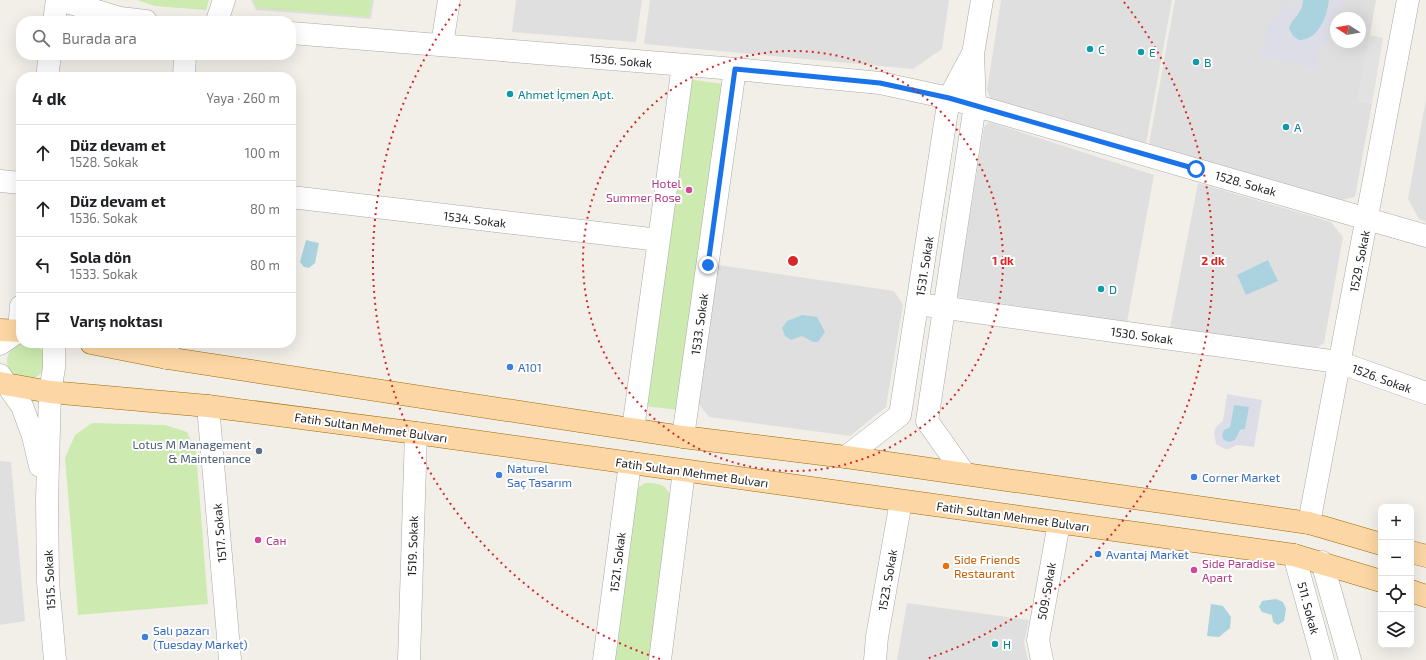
<!DOCTYPE html>
<html lang="tr">
<head>
<meta charset="utf-8">
<style>
  body { margin:0; font-family:"Exo 2",sans-serif; background:#f2f2f2; color:#202124 }
  .controls { position:absolute; right:12px; bottom:12px; display:grid; overflow:hidden; border-radius:8px; box-shadow:0 4px 16px #0002 }
  .controls button { width:36px; height:36px; display:grid; place-items:center; padding:0; border:0; border-bottom:1px solid #e0e0e0; background:#fff; color:#202124; font:20px sans-serif }
  .compass { position:absolute; left:1330px; top:12px; width:36px; height:36px; border-radius:50%; background:#fff; box-shadow:0 4px 16px #0002; rotate:281deg }
  .stop { position:absolute; width:12px; height:12px; margin:-9px; border:3px solid #1a73e8; border-radius:50%; background:#fff }
  .stop.end { background:#1a73e8; border-color:#fff; box-shadow:0 1px 4px #0008 }
  .list { margin:0; padding:0; list-style:none }
  h2 { display:flex; justify-content:space-between; align-items:center; height:52px; margin:0; padding:0 16px; font-size:17px }
  h2 small { font-size:13px; font-weight:400; color:#757577 }
  .list li { display:grid; grid-template-columns:26px 1fr auto; gap:12px; align-items:center; box-sizing:border-box; height:56px; padding:0 16px; border-top:1px solid #e0e0e0 }
  .list b { display:block; font-size:15px; white-space:nowrap }
  .list p { margin:0; font-size:13px; white-space:nowrap; color:#757577 }
  .list em { font-size:13px; font-style:normal; color:#757577 }
  .icon { flex:none; width:22px; height:22px; fill:none; stroke:currentColor; stroke-width:2; stroke-linecap:round; stroke-linejoin:round }
  .map { position:relative; flex:none; width:1426px; height:660px; overflow:hidden }
  .search { position:absolute; background:#fff; box-shadow:0 4px 16px #0002; left:16px; top:16px; width:280px; height:44px; display:flex; align-items:center; gap:10px; box-sizing:border-box; padding:0 14px; border-radius:16px; color:#757577; font-size:15px }
  .panel { position:absolute; background:#fff; box-shadow:0 4px 16px #0002; left:16px; top:72px; width:280px; height:276px; border-radius:16px }
  .map>svg:first-child { display:block }
  .residential { fill:#e0dfdf; fill-rule:evenodd }
  .grass { fill:#cdebb0 }
  .parking { fill:#e2e2e2 }
  .plaza { fill:#dddde8; fill-rule:evenodd }
  .water { fill:#aad3df }
  .lines { fill:none; stroke-linecap:round; stroke-linejoin:round }
  .minor-casing { stroke:#a9a9a9; stroke-width:23 }
  .major-casing { stroke:#a06b00; stroke-width:23 }
  .minor { stroke:#fff; stroke-width:22 }
  .major { stroke:#fcd6a4; stroke-width:22 }
  .route { stroke:#1a73e8; stroke-width:5 }
  .ring { fill:none; stroke:#d62828; stroke-width:2; stroke-dasharray:2 4 }
  .culture-dot { fill:#0f9aa8; stroke:#fff; stroke-width:1.5 }
  .hotel-dot { fill:#d1479c; stroke:#fff; stroke-width:1.5 }
  .shop-dot { fill:#3f7fe0; stroke:#fff; stroke-width:1.5 }
  .service-dot { fill:#5c6f8a; stroke:#fff; stroke-width:1.5 }
  .food-dot { fill:#e8710a; stroke:#fff; stroke-width:1.5 }
  .labels { text-anchor:middle; dominant-baseline:central; stroke-width:4; stroke-linejoin:round; paint-order:stroke }
  .culture-label { font-size:12px; fill:#0d838f; stroke:#fff; text-anchor:start }
  .street-label { font-size:12px; fill:#222; stroke:#fff }
  .hotel-label { font-size:12px; fill:#b23c85; stroke:#fff; text-anchor:start }
  .shop-label { font-size:12px; fill:#366cbe; stroke:#fff; text-anchor:start }
  .service-label { font-size:12px; fill:#4e5e75; stroke:#fff; text-anchor:end }
  .food-label { font-size:12px; fill:#c56008; stroke:#fff; text-anchor:start }
  .centre { fill:#d62828; stroke:#fff; stroke-width:2 }
  .ring-label { font-size:12px; text-anchor:middle; font-weight:bold; fill:#d62828; stroke:#fff; stroke-width:4; stroke-linejoin:round; paint-order:stroke }
</style>
</head>
<body>
<div class="map">
<svg width="1426" height="660" viewBox="0 0 1426 660">
  <rect width="100%" height="100%" fill="#f2efe9"/>
  <path class="residential" d="M251,0H374L371,19L256,10Z
    M516,0H642L636,42L512,32Z
    M650,0H949L942,49L913,69L644,44Z
    M1001,0H1172L1146,143L992,102L987,90Z
    M1175,0H1376L1358,101L1372,104L1355,197L1341,200L1149,144ZM1336,18H1360V42H1336Z
    M1426,99V222L1419,219L1408,199Z
    M989,122L1154,175L1127,322L957,297L984,127Z
    M1198,183L1331,222L1343,237L1324,343L1312,350L1170,328Z
    M718,265L894,291L903,305L886,407L850,436L709,417L698,403Z
    M0,461L11,462L25,621L0,625Z
    M907,603L1029,620L1024,642L1028,660H897Z"/>
  <path class="grass" d="M137,0H209L206,10L155,6Z
    M253,0H372L369,17L257,8Z
    M688,79L723,84L679,410L644,406Z
    M7 361a19 19 0 1 1 38 0a19 19 0 1 1-38 0Z
    M92,423L165,425L187,432L196,452L208,604L78,615L65,458L75,435Z
    M645,483C657,483 668,484 670,497L652,660H612L636,489Z"/>
  <path class="parking" d="M1369,35L1383,38L1372,104L1358,101Z"/>
  <path class="plaza" d="M1284,0H1287L1288,6L1293,8L1297,5V0H1303L1301,11L1292,21L1290,31L1293,36L1302,40L1321,26L1326,15L1329,0H1344L1342,18H1336V32L1320,50L1316,68L1261,57L1267,28L1277,17Z
    M1227,394L1262,400L1254,447L1237,445L1229,449H1225L1216,444L1214,432L1216,427L1223,421ZM1234,405L1245,429L1238,431L1236,438L1227,428L1230,427Z"/>
  <path class="water" d="M1303,0H1329C1327,16 1319,40 1299,40L1293,36L1289,28C1293,17 1303,13 1303,0Z
    M306,240L319,243L315,263L309,268L304,267L300,262Z
    M1268,260L1278,281L1246,295L1237,275Z
    M802,315L817,317L825,332L818,342H813L802,336L791,340L785,336L782,328L787,321Z
    M1234,405L1249,407L1245,429L1240,430L1235,440L1229,442L1224,440L1222,436L1224,430L1230,427Z
    M1276,599L1283,602L1286,609L1284,621L1278,625L1273,622L1272,615L1262,612L1259,607L1262,601Z
    M1211,604L1223,606L1231,617L1230,628L1219,637L1207,636Z"/>
  <g class="lines">
    <g class="minor-casing">
      <path id="minor" d="M60,0L120,18L146,21
        M54,21L57,0
        M217,21L224,0
        M291,33L735,69L880,83L949,98L1426,236
        M442,45L449,0
        M47,77L50,55
        M184,77L185,55
        M0,181L21,183
        M291,197L659,240
        M918,304L1338,362L1426,393
        M54,343V368L50,392L47,500L48,582L55,660
        M0,344L19,331L21,306
        M167,358L168,343
        M0,375L22,406L33,436L40,466
        M208,406L230,660
        M633,429L683,65
        M683,437L735,69
        M846,457L900,415L949,98L972,55
        M964,473L927,421L975,105L973,54L982,0
        M1309,523L1408,0
        M1294,555L1323,660
        M1322,562L1350,660
        M409,660L416,433
        M604,660L630,463
        M660,660L684,471
        M875,660L877,637L901,501
        M1042,660L1038,640L1059,523"/>
    </g>
    <g class="major-casing">
      <path id="major" d="M0,330L21,331
        M91,343L167,358L683,437L846,457L1309,523L1381,544
        M0,383L50,392L208,406L416,433L1294,555L1381,581
        M1411,552L1426,556
        M1411,591L1426,596"/>
    </g>
    <use href="#minor" class="minor"/>
    <use href="#major" class="major"/>
  </g>
  <g class="lines">
    <path class="route" d="M708,265L735,69L880,83L949,98L1196,169"/>
  </g>
  <g class="ring">
    <circle cx="793" cy="261" r="210"/>
    <path d="M660 659A420 420 0 0 1 462 2M1124 2A420 420 0 0 1 926 659"/>
  </g>
  <g class="culture-dot">
    <circle cx="1090" cy="49" r="4"/>
    <circle cx="1141" cy="52" r="4"/>
    <circle cx="1196" cy="62" r="4"/>
    <circle cx="510" cy="94" r="4"/>
    <circle cx="1286" cy="127" r="4"/>
    <circle cx="1101" cy="289" r="4"/>
    <circle cx="995" cy="644" r="4"/>
  </g>
  <g class="hotel-dot">
    <circle cx="689" cy="190" r="4"/>
    <circle cx="258" cy="540" r="4"/>
    <circle cx="1194" cy="570" r="4"/>
  </g>
  <g class="shop-dot">
    <circle cx="510" cy="367" r="4"/>
    <circle cx="499" cy="475" r="4"/>
    <circle cx="1194" cy="477" r="4"/>
    <circle cx="1098" cy="554" r="4"/>
    <circle cx="145" cy="637" r="4"/>
  </g>
  <circle class="service-dot" cx="259" cy="451" r="4"/>
  <circle class="food-dot" cx="946" cy="566" r="4"/>
  <g class="labels">
    <g class="culture-label">
      <text x="1098" y="49">C</text>
      <text x="1149" y="52">E</text>
      <text x="1204" y="62">B</text>
      <text x="518" y="94">Ahmet İçmen Apt.</text>
      <text x="1294" y="127">A</text>
      <text x="1109" y="289">D</text>
      <text x="1003" y="644">H</text>
    </g>
    <g class="street-label">
      <text transform="translate(621 60) rotate(5)">1536. Sokak</text>
      <text transform="translate(1246 183) rotate(16)">1528. Sokak</text>
      <text transform="translate(475 219) rotate(7)">1534. Sokak</text>
      <text transform="translate(1359 261) rotate(-79)">1529. Sokak</text>
      <text transform="translate(924 266) rotate(-81)">1531. Sokak</text>
      <text transform="translate(699 324) rotate(-82)">1533. Sokak</text>
      <text transform="translate(1142 335) rotate(8)">1530. Sokak</text>
      <text transform="translate(1382 378) rotate(20)">1526. Sokak</text>
      <text transform="translate(371 427) rotate(8)">Fatih Sultan Mehmet Bulvarı</text>
      <text transform="translate(692 472) rotate(8)">Fatih Sultan Mehmet Bulvarı</text>
      <text transform="translate(1013 516) rotate(8)">Fatih Sultan Mehmet Bulvarı</text>
      <text transform="translate(219 533) rotate(-95)">1517. Sokak</text>
      <text transform="translate(412 546) rotate(-88)">1519. Sokak</text>
      <text transform="translate(617 562) rotate(-83)">1521. Sokak</text>
      <text transform="translate(49 580) rotate(-93)">1515. Sokak</text>
      <text transform="translate(887 580) rotate(-80)">1523. Sokak</text>
      <text transform="translate(1046 591) rotate(-80)">509. Sokak</text>
      <text transform="translate(1309 608) rotate(75)">511. Sokak</text>
    </g>
    <g class="hotel-label">
      <text x="681" y="183" text-anchor="end">Hotel<tspan x="681" dy="14">Summer Rose</tspan></text>
      <text x="266" y="540">Сан</text>
      <text x="1202" y="563">Side Paradise<tspan x="1202" dy="14">Apart</tspan></text>
    </g>
    <g class="shop-label">
      <text x="518" y="367">A101</text>
      <text x="507" y="468">Naturel<tspan x="507" dy="14">Saç Tasarım</tspan></text>
      <text x="1202" y="477">Corner Market</text>
      <text x="1106" y="554">Avantaj Market</text>
      <text x="153" y="630">Salı pazarı<tspan x="153" dy="14">(Tuesday Market)</tspan></text>
    </g>
    <g class="service-label">
      <text x="251" y="444">Lotus M Management<tspan x="251" dy="14">&amp; Maintenance</tspan></text>
    </g>
    <g class="food-label">
      <text x="954" y="559">Side Friends<tspan x="954" dy="14">Restaurant</tspan></text>
    </g>
  </g>
  <circle cx="793" cy="261" r="6" class="centre"/>
  <g class="ring-label">
    <text x="1003" y="265">1 dk</text>
    <text x="1213" y="265">2 dk</text>
  </g>
</svg>
<div class="controls">
<button>+</button>
<button>−</button>
<button><svg class="icon" aria-label="locate" viewBox="0 0 24 24"><circle cx="12" cy="12" r="6"/><path d="M12 2v4M12 18v4M2 12h4M18 12h4"/></svg></button>
<button><svg class="icon" aria-label="layers" viewBox="0 0 24 24"><path d="M12 4l9 5-9 5-9-5zM3 14l9 5 9-5"/></svg></button>
</div>
<svg class="compass" viewBox="-18 -18 36 36"><path d="M0-13l5 13h-10z" fill="#e53935"/><path d="M0 13l5-13h-10z" fill="#757577"/></svg>
<div class="stop" style="left:1196px;top:169px"></div>
<div class="stop end" style="left:708px;top:265px"></div>
<div class="search"><svg class="icon" aria-label="search" viewBox="0 0 24 24"><circle cx="10" cy="10" r="6"/><path d="M15 15l6 6"/></svg>Burada ara</div>
<section class="panel">
<h2>4 dk<small>Yaya · 260 m</small></h2>
<ul class="list">
<li><svg class="icon" aria-label="ahead" viewBox="0 0 24 24"><path d="M12 20V5M6 11l6-6 6 6"/></svg><div><b>Düz devam et</b><p>1528. Sokak</p></div><em>100 m</em></li>
<li><svg class="icon" aria-label="ahead" viewBox="0 0 24 24"><path d="M12 20V5M6 11l6-6 6 6"/></svg><div><b>Düz devam et</b><p>1536. Sokak</p></div><em>80 m</em></li>
<li><svg class="icon" aria-label="left" viewBox="0 0 24 24"><path d="M17 20v-9H6M10 6l-5 5 5 5"/></svg><div><b>Sola dön</b><p>1533. Sokak</p></div><em>80 m</em></li>
<li><svg class="icon" aria-label="arrive" viewBox="0 0 24 24"><path d="M6 21V4h12l-3 4 3 4H6"/></svg><div><b>Varış noktası</b></div></li>
</ul>
</section>
</div>
</body>
</html>
